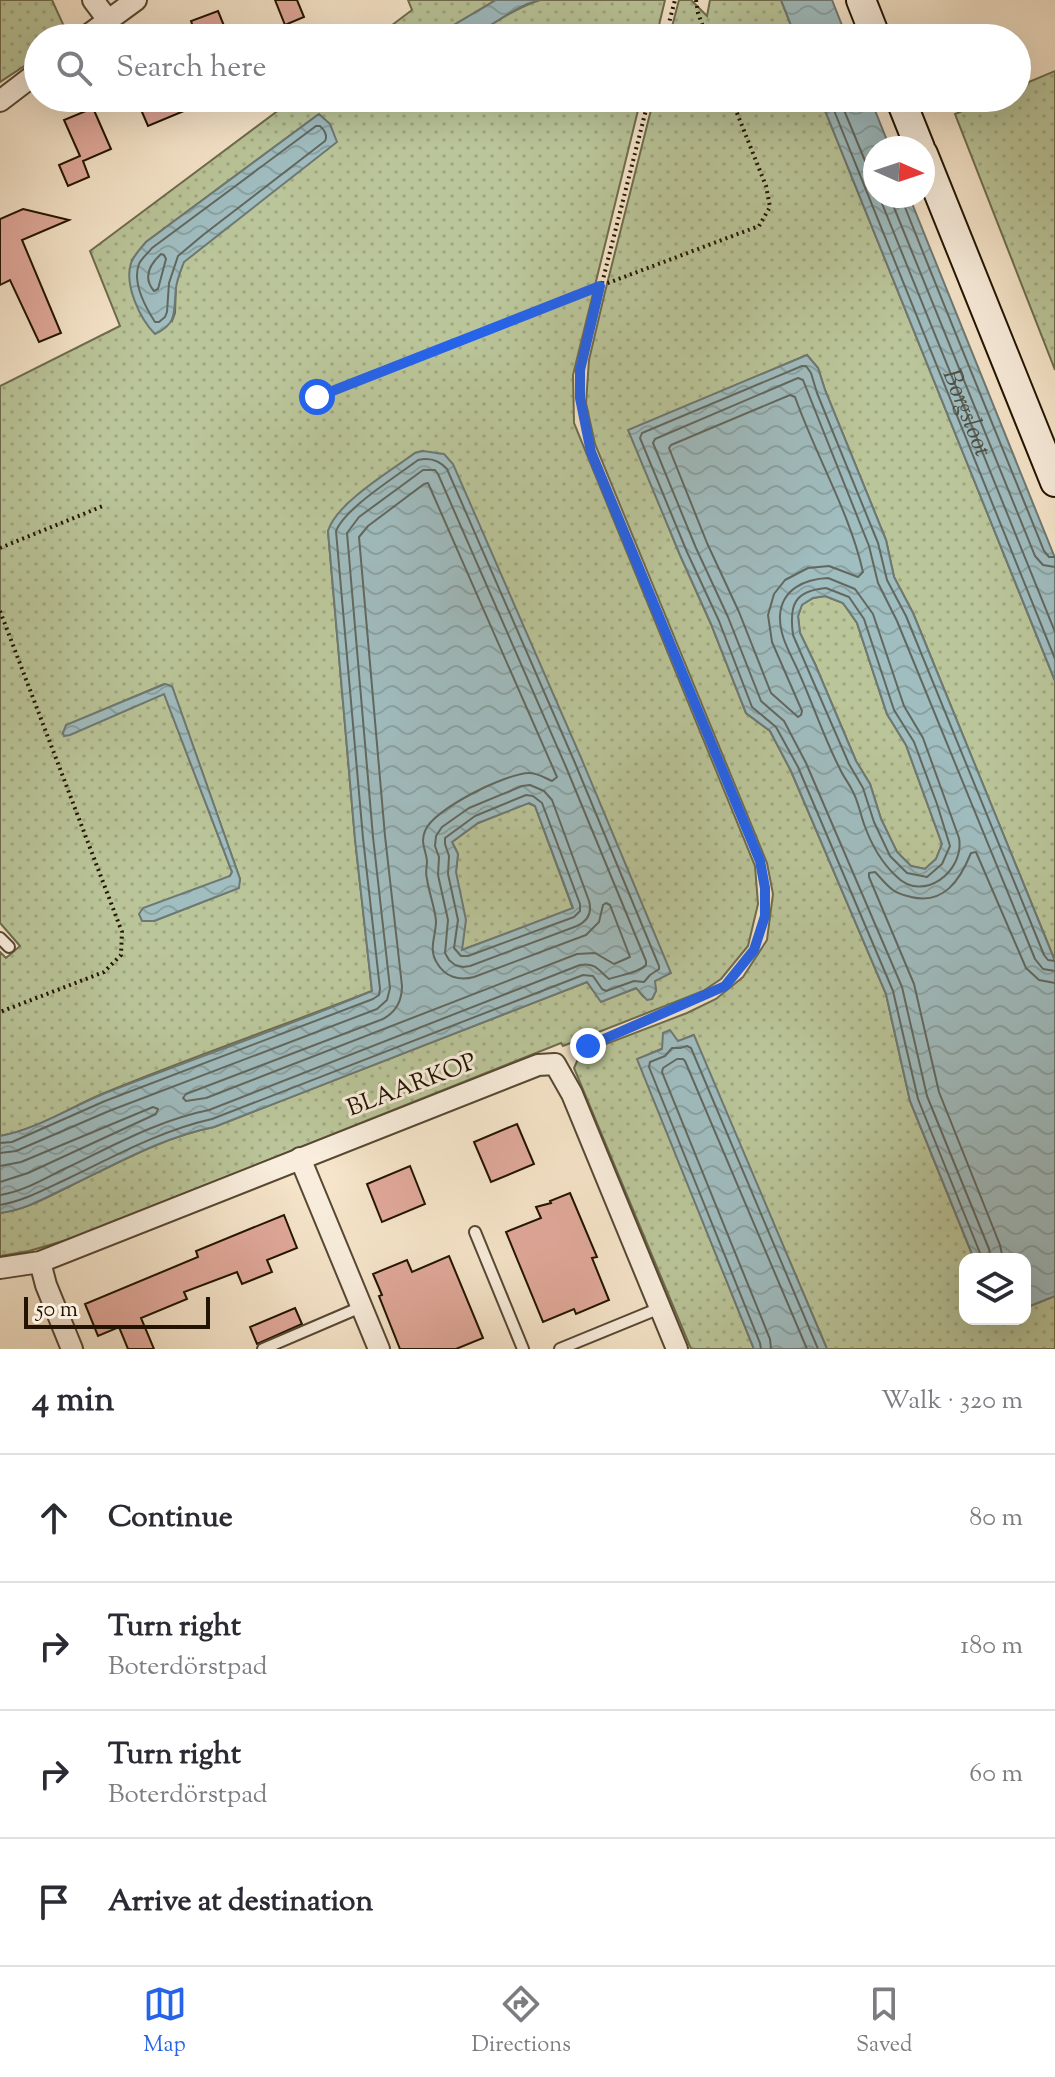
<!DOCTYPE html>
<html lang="en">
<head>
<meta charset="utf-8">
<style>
  body { margin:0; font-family:"Sorts Mill Goudy",serif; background:#f2f2f3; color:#2b2b33 }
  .controls { position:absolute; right:24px; bottom:24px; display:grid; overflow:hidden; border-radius:16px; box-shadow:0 8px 32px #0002 }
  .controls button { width:72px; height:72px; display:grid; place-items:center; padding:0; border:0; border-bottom:2px solid #e1e1e2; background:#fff; color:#2b2b33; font:40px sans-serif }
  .compass { position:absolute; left:863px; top:136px; width:72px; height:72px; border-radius:50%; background:#fff; box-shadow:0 8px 32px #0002; rotate:93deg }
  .scale { position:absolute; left:24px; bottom:20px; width:186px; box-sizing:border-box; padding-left:8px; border:4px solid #221401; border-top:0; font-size:22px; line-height:28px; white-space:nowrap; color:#221401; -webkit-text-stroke:6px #f9eedd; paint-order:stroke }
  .stop { position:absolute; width:24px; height:24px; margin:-18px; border:6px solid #2563eb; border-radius:50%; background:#fff }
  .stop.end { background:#2563eb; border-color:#fff; box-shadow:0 2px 8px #0008 }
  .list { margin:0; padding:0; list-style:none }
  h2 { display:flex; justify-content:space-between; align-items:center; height:104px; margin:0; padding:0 32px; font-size:34px }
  h2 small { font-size:26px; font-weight:400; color:#7c7c81 }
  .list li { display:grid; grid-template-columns:52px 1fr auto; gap:24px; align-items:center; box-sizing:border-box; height:128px; padding:0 32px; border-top:2px solid #e1e1e2 }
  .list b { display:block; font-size:30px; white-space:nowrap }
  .list p { margin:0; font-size:26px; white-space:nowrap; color:#7c7c81 }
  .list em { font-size:26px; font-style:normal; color:#7c7c81 }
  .icon { flex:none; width:44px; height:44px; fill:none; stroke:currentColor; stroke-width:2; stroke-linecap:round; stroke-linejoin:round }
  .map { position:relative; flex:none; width:1055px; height:1349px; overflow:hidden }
  .search { position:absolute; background:#fff; box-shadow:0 8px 32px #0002; left:24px; right:24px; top:24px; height:88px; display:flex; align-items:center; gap:20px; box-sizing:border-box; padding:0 28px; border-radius:44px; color:#7c7c81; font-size:30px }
  .sheet { height:616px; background:#fff }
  nav { display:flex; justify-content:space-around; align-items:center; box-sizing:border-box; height:112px; border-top:2px solid #e1e1e2; background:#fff; font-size:22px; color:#7c7c81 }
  nav a { display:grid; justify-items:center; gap:4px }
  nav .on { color:#2563eb }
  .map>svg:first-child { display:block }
  .grass { fill:url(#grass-dots); stroke:#6e6c4d; stroke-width:2; fill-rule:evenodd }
  .water { fill:url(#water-waves); stroke:#6e7974; stroke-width:2; fill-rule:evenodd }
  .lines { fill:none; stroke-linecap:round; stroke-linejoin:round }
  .shore { stroke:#616860; stroke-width:2 }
  .building { fill:#e1a99b; stroke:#221401; stroke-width:2 }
  .lane-casing { stroke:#574833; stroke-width:14 }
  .street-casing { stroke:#574833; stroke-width:24 }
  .secondary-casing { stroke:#221401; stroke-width:32 }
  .path { stroke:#221401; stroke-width:4; stroke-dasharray:2 4; stroke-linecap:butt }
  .lane { stroke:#f9eedd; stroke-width:10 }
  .street { stroke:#f9eedd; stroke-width:20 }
  .secondary { stroke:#f9eedd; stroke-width:28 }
  .route { stroke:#2563eb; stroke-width:10 }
  .labels { text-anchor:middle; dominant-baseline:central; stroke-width:6; stroke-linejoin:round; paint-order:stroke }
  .street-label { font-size:24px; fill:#221401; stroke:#f9eedd }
  .water-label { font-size:26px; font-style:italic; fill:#4e4f44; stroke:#f9eedd }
</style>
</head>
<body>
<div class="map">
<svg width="1055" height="1349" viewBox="0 0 1055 1349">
  <defs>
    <pattern id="grass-dots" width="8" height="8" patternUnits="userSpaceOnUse" patternTransform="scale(2)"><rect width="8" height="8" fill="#bac599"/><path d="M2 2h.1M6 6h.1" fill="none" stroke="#a0a882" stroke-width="1.8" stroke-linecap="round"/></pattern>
    <pattern id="water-waves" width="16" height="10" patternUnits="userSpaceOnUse" patternTransform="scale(2)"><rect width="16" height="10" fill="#a0bdc0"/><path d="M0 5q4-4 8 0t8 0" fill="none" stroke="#8aa2a3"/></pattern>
  </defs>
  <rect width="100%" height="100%" fill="#f6e5ca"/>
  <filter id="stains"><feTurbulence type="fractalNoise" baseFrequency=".0025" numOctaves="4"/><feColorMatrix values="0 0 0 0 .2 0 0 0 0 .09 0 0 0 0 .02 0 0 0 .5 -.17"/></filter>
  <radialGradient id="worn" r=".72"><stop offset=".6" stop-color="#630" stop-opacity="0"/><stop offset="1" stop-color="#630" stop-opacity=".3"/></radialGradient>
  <path class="grass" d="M0,0H52L67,33L62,38H38V57L0,82Z
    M408,0H496L432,38H375L412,10Z
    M540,0H665L656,38H470C493,24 515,8 540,0Z
    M679,0H691L707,16L710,0H781L796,38H669Z
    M1055,71V370L955,114L993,98H1017V87Z
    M295,98H641L573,375L574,423L755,866L758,904L748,946L721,979L703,991L563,1046L561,1043L70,1239L29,1251L0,1256V1213C25,1210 47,1197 70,1186C116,1164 163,1137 214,1127L587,982L601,1001L637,988C641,994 644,1000 652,999L656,990L654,981L423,451L415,453L347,504L328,531L355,839L372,991C282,1026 191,1057 102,1094C69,1108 36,1130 0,1136V952L6,958L20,946L0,923V386L120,326L90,251ZM319,114L207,242L183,262L176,285L175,313L172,321L132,260L146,242ZM164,684L172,687L240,879L238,888L154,921H143L230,876L232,872L164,693L63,733L67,725Z
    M654,98H820L1055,681V961L913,613L894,577L886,540L825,390L818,368L807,355L629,430L680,555L711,624L746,713L770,731L791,771L886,994L910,1101L974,1259H965V1319H1025V1308L1055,1296V1349H827L693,1035L638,1059L754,1349H691L574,1068L578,1059L585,1052L687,1013L716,999L743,977L767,940L773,894L767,863L595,444L586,403L589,360L604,296Z
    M825,596L843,603L857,623L887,714L906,745L942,844L936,859L925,869L911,866L897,852L881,819L870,784L856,761L815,664L800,633L798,616L802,604L813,598Z
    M528,803L535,806L573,909L462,950L456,872L458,854L452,842L478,823Z"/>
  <path class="water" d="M496,0H540L527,4L508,14L470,38H432Z
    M781,0H832L847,38H796Z
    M820,98H870L890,148H875V196H909L1055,558V681Z
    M319,114L330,124L337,142L184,262C181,270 177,279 176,288C173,310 179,323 155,334C140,319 124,285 131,263C134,255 141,248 146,242Z
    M807,355L818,368L825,390L886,540L894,577L913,613L1055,961V1296L1025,1308V1259H974L910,1101L886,994L791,771L770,731L746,713L711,624L680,555L628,430ZM825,596L843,603L857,623L887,714L906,745L942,844L936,859L925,869L911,866L897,852L881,819L870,784L856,761L815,664L800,633L798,616L802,605L813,598Z
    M423,451L444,454L453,464L582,760L671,973L655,981L656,991L652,999L647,1000L636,988L601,1002L587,982L214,1127C163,1137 116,1164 70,1186C47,1197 25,1210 0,1213V1136C38,1129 72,1106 108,1092C196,1058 285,1027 372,991L355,839L328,531C336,503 392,470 415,453ZM529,803L535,806L573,908L462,950L466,920L456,872L458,854L452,842L478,823Z
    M165,684L172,686L240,879L239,888L154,921H142L139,914L143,908L230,876L232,872L164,694L70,735L64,736L63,733L66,725Z
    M670,1030L678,1041L694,1035L827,1349H754L637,1059L662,1049L663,1033Z"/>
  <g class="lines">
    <g class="shore">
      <path d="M829,98L1055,659"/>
      <path d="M839,98L875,185"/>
      <path d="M316,126H320C324,129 328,136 325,141L203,235L178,256L169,283L167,312L165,317L159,322H155C146,308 132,282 139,264C141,259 148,253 152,248Z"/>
      <path id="s1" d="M879,196L1055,632"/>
      <path d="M892,196L893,205C940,323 988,439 1035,556L1043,565L1055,567"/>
      <path d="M902,196L903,202C949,319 997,434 1044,551L1049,557H1055"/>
      <path d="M161,254L164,255L166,259L158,289L154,291C143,278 149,265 161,254Z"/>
      <path d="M790,395L795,397C816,456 849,511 863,572L858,577L829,566L808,568L785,580L774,594L768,615L772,642L802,711L801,715L798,717L771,693L739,612L707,543L669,448L671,445Z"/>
      <path d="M428,483L557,777L552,781C545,778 538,773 529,773C507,773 433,809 425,831C420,843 426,850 427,861C427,867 425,873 427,879C429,893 435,908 436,921C436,936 428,949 437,963C445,977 459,981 474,977L586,935L599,922L603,905L606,903L610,905L630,957L614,964L595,953L577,954L206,1098L186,1101L183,1098L186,1094L383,1019C396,1012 402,1002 402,986L385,836L359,537L368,526L424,484Z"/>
      <path d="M828,578L855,589L873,614L904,706L923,738L959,838C965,871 923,904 896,876C881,862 871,844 864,824C860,813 858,800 852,790C848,782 843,776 840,769C824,738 813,704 799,673C791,654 779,637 780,615C782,589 805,579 828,578Z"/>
      <path d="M826,588L849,597L864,619L894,710L914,742L937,804L950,846L942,864L927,877L907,873L890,856L874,822L863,788L849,764L793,635C789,605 794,591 826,588Z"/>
      <path d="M530,785L544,791L552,800L589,901C592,912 588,921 577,926L470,966L463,967L455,965L449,960L445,953L448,920L438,875L439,857L435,846L436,836L442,827L469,808L522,786Z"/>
      <path d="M526,795L533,796L542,803L580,904V911L574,917L468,956H461L454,948L458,920L448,874L449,856L445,844V838L475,816Z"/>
      <path d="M0,1143L12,1142L105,1101L373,999L379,995L380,989L363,838L336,531C345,508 397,476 418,460C430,457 439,460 447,469L575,763L659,966V969L650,975L644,982L634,981L606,991L602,989L593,976L583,975L212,1119C162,1130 115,1156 69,1178C47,1188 24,1201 0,1205"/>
      <path d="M0,1153L16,1151L109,1111L377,1009L387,1000L390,988L373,837L347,533L359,517L423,470H435L438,474L566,767L646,961V965C638,973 621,975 609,979C599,971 596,962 580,965L209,1110C158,1120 111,1147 64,1169C44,1179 22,1192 0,1195"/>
      <path d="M0,1166L21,1162L153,1107L158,1109L156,1114L28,1173L0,1182"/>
      <path d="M980,1259V1253L918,1099L893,991L798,767L776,727L752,707L719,621L687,552L640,438L642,433L802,366H806L811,373L817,393L878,543L887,580L906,616L1044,955L1048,960L1055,961"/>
      <path d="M991,1259L989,1249L927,1096L902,987L806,763L784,721L761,701L728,617L696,548L653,443L655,439L798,378L803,380L869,546L878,583L897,621L1035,959L1043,969L1055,971"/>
      <path d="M1003,1259L1000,1245L939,1092L914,984L869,877V873L875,872C881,878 886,885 893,890C898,894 904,895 911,897C944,905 960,880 971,853L976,852L1026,968L1039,980L1055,983"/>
      <path d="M761,1349L760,1343L649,1067L650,1062L665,1056L672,1048H680L687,1046L691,1048L818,1349"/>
      <path d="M771,1349L770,1339L662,1072L663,1068L677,1059H683L685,1061L807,1349"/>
    </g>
  </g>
  <path class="building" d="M275,0H297L304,17L285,25Z
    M218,11L229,38H197L191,21Z
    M136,98H215L148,126Z
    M93,108L111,149L83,161L89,177L68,186L59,165L80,156L64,120Z
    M23,209L69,220L22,240L61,333L39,342L10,280L0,285V219Z
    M517,1124L534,1164L491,1182L474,1142Z
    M410,1166L425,1204L382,1222L367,1184Z
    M570,1193L597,1257L592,1258L609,1300L576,1314L574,1309L543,1322L506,1232L541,1218L536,1207L551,1203L550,1201Z
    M284,1215L297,1248L267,1260L272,1272L242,1284L237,1272L184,1292L187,1299L141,1318L154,1349H128L119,1327L98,1336L85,1304L198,1257L196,1251Z
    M449,1256L483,1338L456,1349H400L379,1296L382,1295L373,1274L407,1260L412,1272Z
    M295,1308L302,1324L257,1344L250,1327Z"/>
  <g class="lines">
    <g class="lane-casing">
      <path id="lane" d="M0,938L9,947
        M475,1232L523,1349
        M263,1349L361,1307
        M560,1349L660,1308"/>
    </g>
    <g class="street-casing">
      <path id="street" d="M93,0L108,20
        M84,38L136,0
        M0,101L38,72
        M300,1158L379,1349
        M40,1262L46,1285L72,1349
        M0,1268L40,1262L538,1065L555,1064L572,1094L677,1349"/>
    </g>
    <g class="secondary-casing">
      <path id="secondary" d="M861,0L876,38
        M900,98L920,148
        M923,154L1055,482"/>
    </g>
    <path class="path" d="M696,0L698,13L707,38
      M665,38L675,0
      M317,397L600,286L759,226L770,207L766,186L731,98
      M0,548L103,506
      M0,611L122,932L121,955L104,972L0,1012
      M574,1053L600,1040L725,986L754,950L765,916V888L760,861L591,452L580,398V370L649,98"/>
    <use href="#lane" class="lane"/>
    <use href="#street" class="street"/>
    <use href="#secondary" class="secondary"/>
  </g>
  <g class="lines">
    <path class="route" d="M317,397L600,286L580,370V398L591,452L760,861L765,888V916L754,950L725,986L588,1046"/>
  </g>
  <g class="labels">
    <g class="street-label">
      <text transform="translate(412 1086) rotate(-21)">BLAARKOP</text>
    </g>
    <g class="water-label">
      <text stroke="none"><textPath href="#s1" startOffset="234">Borgsloot</textPath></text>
    </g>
  </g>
  <rect width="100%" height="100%" filter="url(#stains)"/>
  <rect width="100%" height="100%" fill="url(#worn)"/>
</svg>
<div class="controls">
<button><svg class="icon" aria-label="layers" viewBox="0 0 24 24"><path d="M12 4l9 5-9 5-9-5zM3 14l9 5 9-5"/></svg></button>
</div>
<svg class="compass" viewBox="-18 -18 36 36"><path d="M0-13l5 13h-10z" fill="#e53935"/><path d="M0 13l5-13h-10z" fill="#7c7c81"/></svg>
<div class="scale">50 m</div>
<div class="stop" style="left:317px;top:397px"></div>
<div class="stop end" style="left:588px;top:1046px"></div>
<div class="search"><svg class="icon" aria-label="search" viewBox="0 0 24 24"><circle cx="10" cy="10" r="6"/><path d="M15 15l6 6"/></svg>Search here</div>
</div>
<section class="sheet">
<h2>4 min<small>Walk · 320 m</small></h2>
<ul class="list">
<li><svg class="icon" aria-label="ahead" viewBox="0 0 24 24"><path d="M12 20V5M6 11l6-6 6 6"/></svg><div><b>Continue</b></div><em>80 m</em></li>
<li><svg class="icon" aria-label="right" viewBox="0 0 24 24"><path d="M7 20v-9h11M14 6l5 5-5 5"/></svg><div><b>Turn right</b><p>Boterdörstpad</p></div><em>180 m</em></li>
<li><svg class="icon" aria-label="right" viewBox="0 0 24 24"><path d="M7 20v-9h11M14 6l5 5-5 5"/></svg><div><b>Turn right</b><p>Boterdörstpad</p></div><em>60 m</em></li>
<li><svg class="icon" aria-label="arrive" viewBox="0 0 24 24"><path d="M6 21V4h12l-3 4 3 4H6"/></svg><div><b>Arrive at destination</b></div></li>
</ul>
</section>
<nav>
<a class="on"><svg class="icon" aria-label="map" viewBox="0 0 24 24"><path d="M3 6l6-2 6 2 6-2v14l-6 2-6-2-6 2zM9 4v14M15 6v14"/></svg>Map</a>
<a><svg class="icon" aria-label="directions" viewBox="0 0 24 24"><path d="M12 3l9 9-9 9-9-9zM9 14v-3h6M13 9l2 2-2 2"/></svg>Directions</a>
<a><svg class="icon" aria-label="saved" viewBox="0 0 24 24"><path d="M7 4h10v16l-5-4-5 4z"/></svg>Saved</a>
</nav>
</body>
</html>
